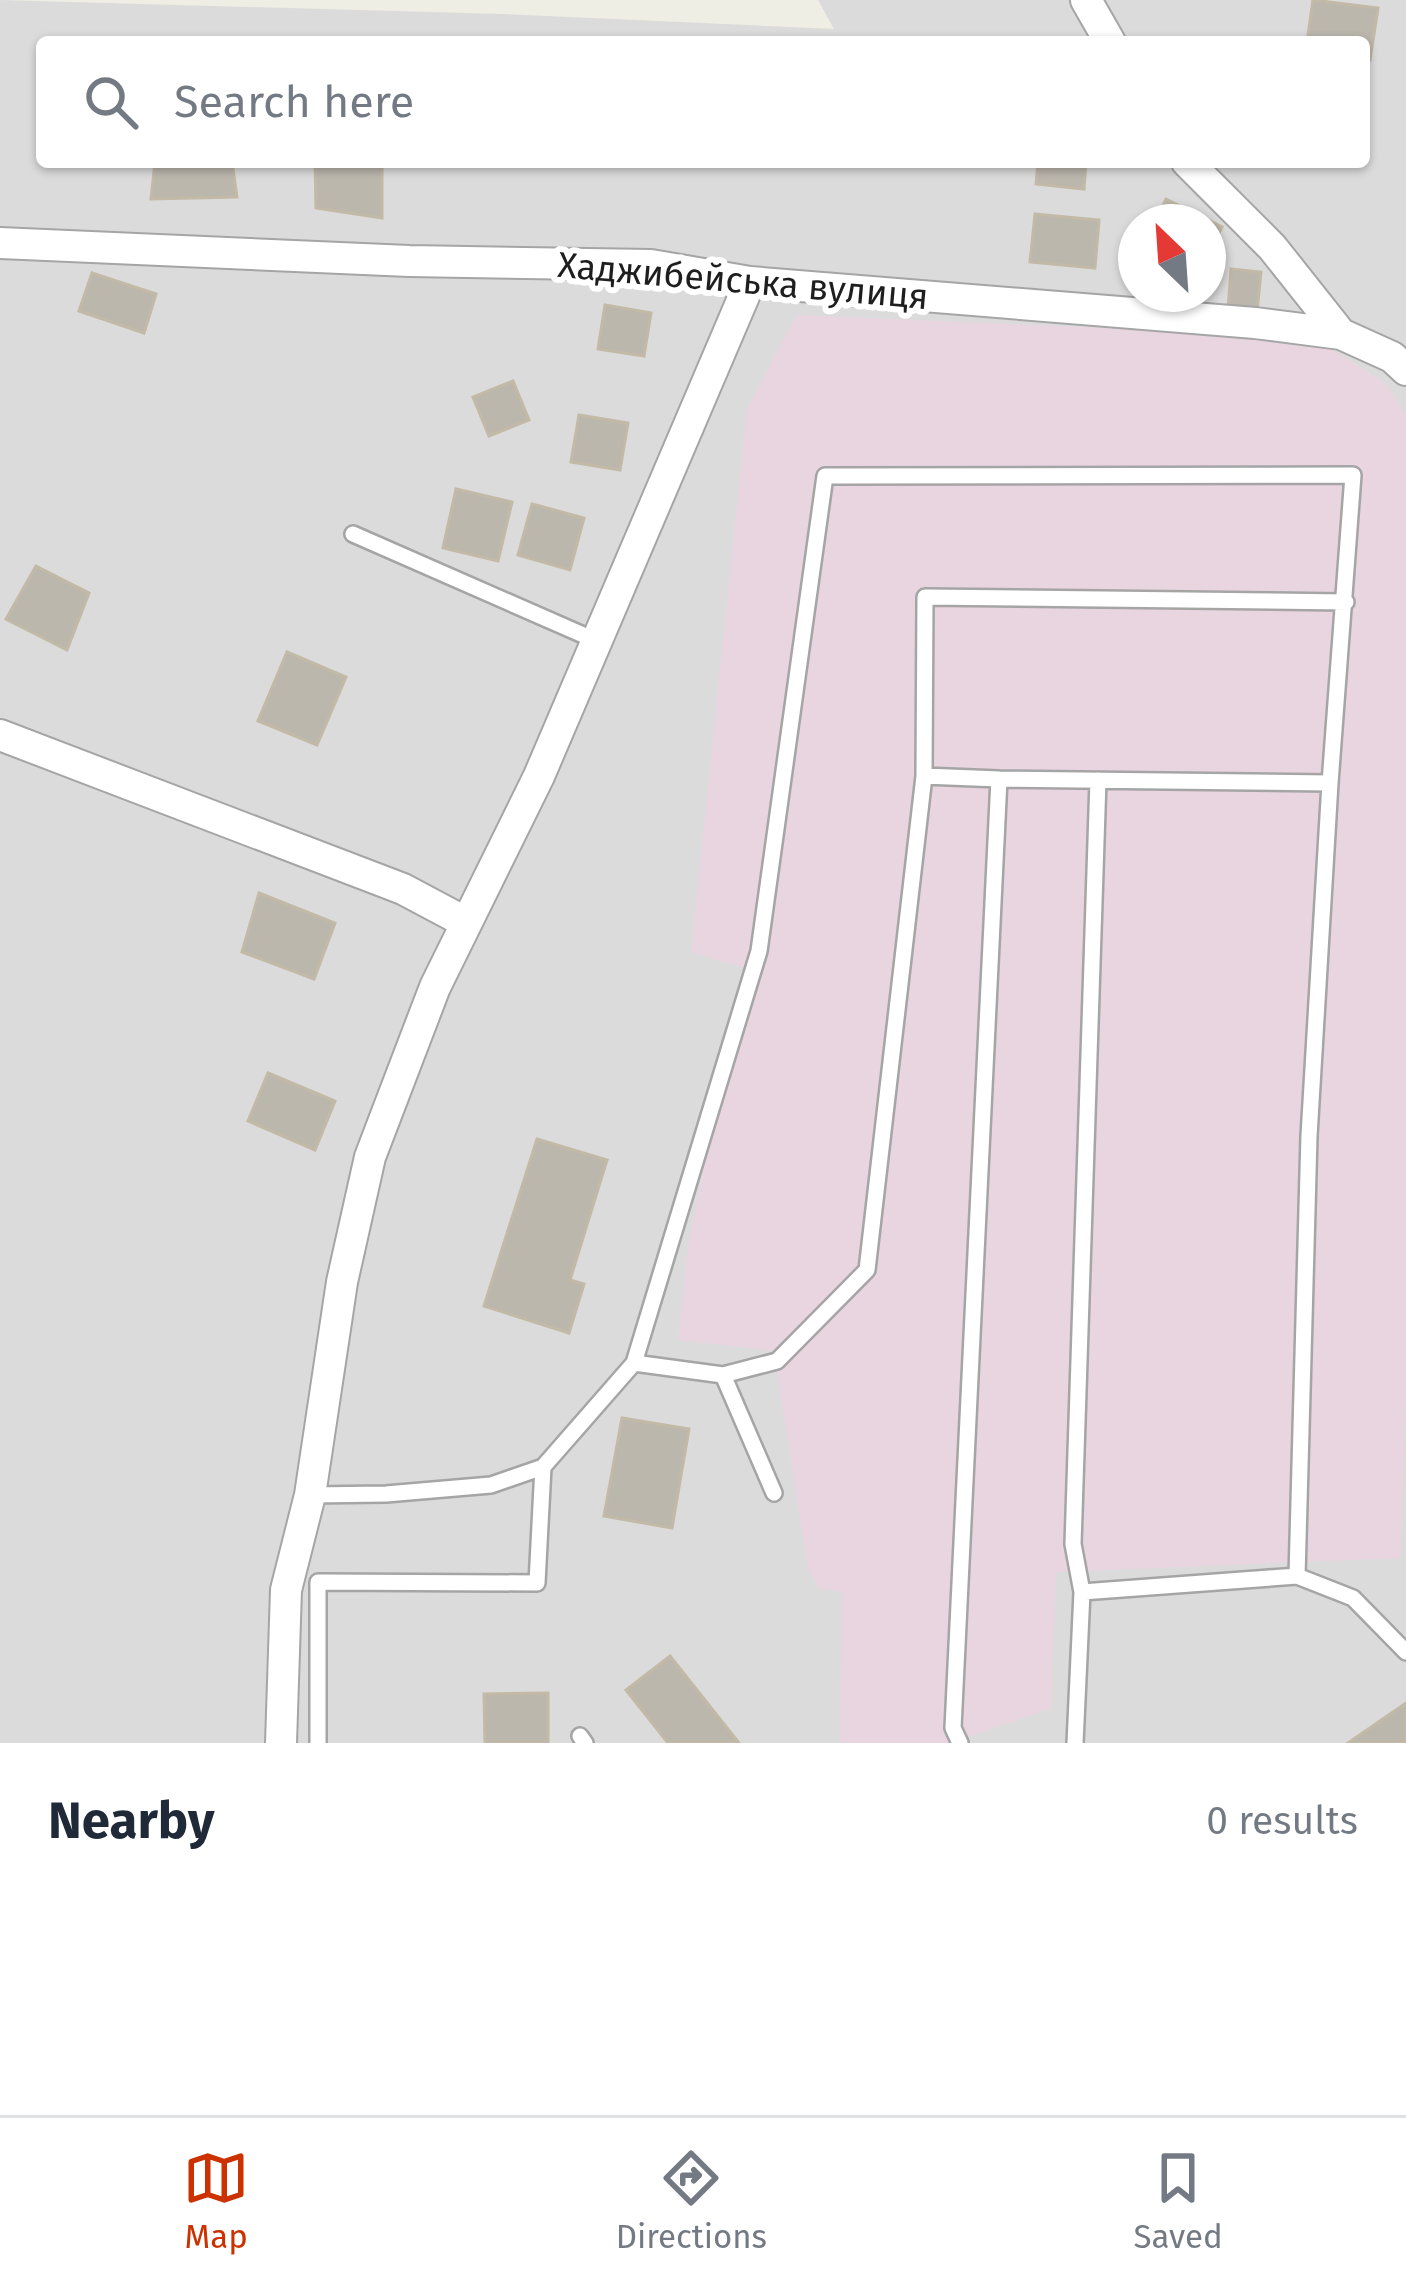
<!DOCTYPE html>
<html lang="en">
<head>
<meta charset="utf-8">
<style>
  body { margin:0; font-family:"Fira Sans",sans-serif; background:#f2f2f3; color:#1f2937 }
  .compass { position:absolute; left:1118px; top:204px; width:108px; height:108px; border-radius:50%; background:#fff; box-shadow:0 3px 9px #0004; rotate:335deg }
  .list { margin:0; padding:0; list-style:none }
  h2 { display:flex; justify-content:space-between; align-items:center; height:156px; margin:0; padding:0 48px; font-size:51px }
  h2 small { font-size:39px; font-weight:400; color:#747a83 }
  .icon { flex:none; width:66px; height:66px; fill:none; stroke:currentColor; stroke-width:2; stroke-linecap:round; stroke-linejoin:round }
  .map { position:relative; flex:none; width:1406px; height:1743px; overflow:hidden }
  .search { position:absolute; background:#fff; box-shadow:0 3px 9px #0004; left:36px; right:36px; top:36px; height:132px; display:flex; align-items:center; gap:30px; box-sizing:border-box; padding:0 42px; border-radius:12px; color:#747a83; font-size:45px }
  .sheet { height:372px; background:#fff }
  nav { display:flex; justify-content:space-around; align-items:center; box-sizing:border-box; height:168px; border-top:3px solid #e0e1e3; background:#fff; font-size:33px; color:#747a83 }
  nav a { display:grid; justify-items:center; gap:6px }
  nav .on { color:#cc3100 }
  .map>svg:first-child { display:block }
  .residential { fill:#dcdbdb; fill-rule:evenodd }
  .industrial { fill:#e9d5e0 }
  .building { fill:#bcb7ad; stroke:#c2b9a6; stroke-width:3 }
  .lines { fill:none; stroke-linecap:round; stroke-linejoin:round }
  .lane-casing { stroke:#a5a5a5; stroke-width:20 }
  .street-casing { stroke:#a5a5a5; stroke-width:34 }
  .lane { stroke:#fff; stroke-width:15 }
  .street { stroke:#fff; stroke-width:30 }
  .labels { text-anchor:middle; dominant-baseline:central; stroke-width:12; stroke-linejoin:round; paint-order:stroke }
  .street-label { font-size:36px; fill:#1e1e1e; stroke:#fff }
</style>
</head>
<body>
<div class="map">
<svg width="1406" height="1743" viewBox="0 0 1406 1743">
  <rect width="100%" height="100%" fill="#efeee4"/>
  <path class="residential" d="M0,0L502,14L834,29L818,0H1406V1743H0ZM42,42H1364V162H42ZM1136,222H1208V294H1136Z"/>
  <path class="industrial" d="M797,315L1311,337L1384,382L1406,414V1397L1400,1558L1056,1572L1051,1708L951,1743H840L842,1592L819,1589L808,1569L774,1351L678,1340L689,1241L744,968L691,952L747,409Z"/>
  <path class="building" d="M1313,0L1378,8L1370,60L1364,59V42H1307Z
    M155,162H232L237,197L151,199Z
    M315,162H382V218L316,208Z
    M1038,162H1086L1084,189L1036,184Z
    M1166,199L1222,227L1208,257V222H1155Z
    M1035,214L1099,220L1095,268L1030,262Z
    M1231,269L1261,272L1257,312L1228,309Z
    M92,273L156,294L144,333L79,311Z
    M605,305L651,313L644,356L598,349Z
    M513,381L529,420L489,436L473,397Z
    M579,415L628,423L620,470L571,462Z
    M456,489L512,502L498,561L443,548Z
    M532,504L584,518L570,570L518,555Z
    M36,566L89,593L67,650L6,619Z
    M287,652L346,677L317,745L258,721Z
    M259,893L335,923L314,979L242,952Z
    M268,1073L335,1101L315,1150L248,1121Z
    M537,1139L607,1160L570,1280L584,1284L569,1333L484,1306Z
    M622,1418L689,1429L672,1528L604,1516Z
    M670,1656L739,1743H668L626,1690Z
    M548,1693V1743H485L484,1694Z
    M1406,1703V1743H1348Z"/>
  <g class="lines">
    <g class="lane-casing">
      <path id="lane" d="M353,534L597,641
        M924,776L925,597L1346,602
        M999,779L924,776L867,1270L777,1361L723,1375L634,1363L759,951L825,476L1353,475L1330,783
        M723,1375L774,1493
        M310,1495L386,1494L491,1485L543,1467
        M1082,1592L1073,1544L1098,780
        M580,1736L585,1743
        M318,1743V1582L537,1583L543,1467L634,1363
        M960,1743L953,1728L999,779L1330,783L1309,1136L1297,1576
        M1075,1743L1082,1592L1297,1576L1353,1598L1406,1652"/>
    </g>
    <g class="street-casing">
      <path id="street" d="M1086,0L1110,42
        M1187,162L1272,247L1341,334L1392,357L1406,370
        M0,243L409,261L651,265L750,282L1255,323L1341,334
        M0,735L403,889L465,922
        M281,1743L286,1590L310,1495L342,1282L370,1157L435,987L539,776L750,282"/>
    </g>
    <use href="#lane" class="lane"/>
    <use href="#street" class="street"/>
  </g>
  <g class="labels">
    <g class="street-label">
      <text transform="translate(743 281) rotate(5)">Хаджибейська вулиця</text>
    </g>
  </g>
</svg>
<svg class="compass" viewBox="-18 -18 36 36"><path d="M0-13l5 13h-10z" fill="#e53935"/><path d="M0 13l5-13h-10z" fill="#747a83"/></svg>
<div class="search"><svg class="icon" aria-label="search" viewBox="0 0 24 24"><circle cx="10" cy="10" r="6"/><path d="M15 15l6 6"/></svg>Search here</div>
</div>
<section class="sheet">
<h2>Nearby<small>0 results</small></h2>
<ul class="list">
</ul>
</section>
<nav>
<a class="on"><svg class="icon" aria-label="map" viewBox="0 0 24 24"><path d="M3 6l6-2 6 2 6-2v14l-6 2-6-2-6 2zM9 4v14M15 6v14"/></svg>Map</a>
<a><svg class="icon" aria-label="directions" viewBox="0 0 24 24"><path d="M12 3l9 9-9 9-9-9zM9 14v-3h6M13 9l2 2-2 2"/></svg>Directions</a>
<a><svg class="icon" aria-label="saved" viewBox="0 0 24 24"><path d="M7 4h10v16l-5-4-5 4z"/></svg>Saved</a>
</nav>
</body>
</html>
